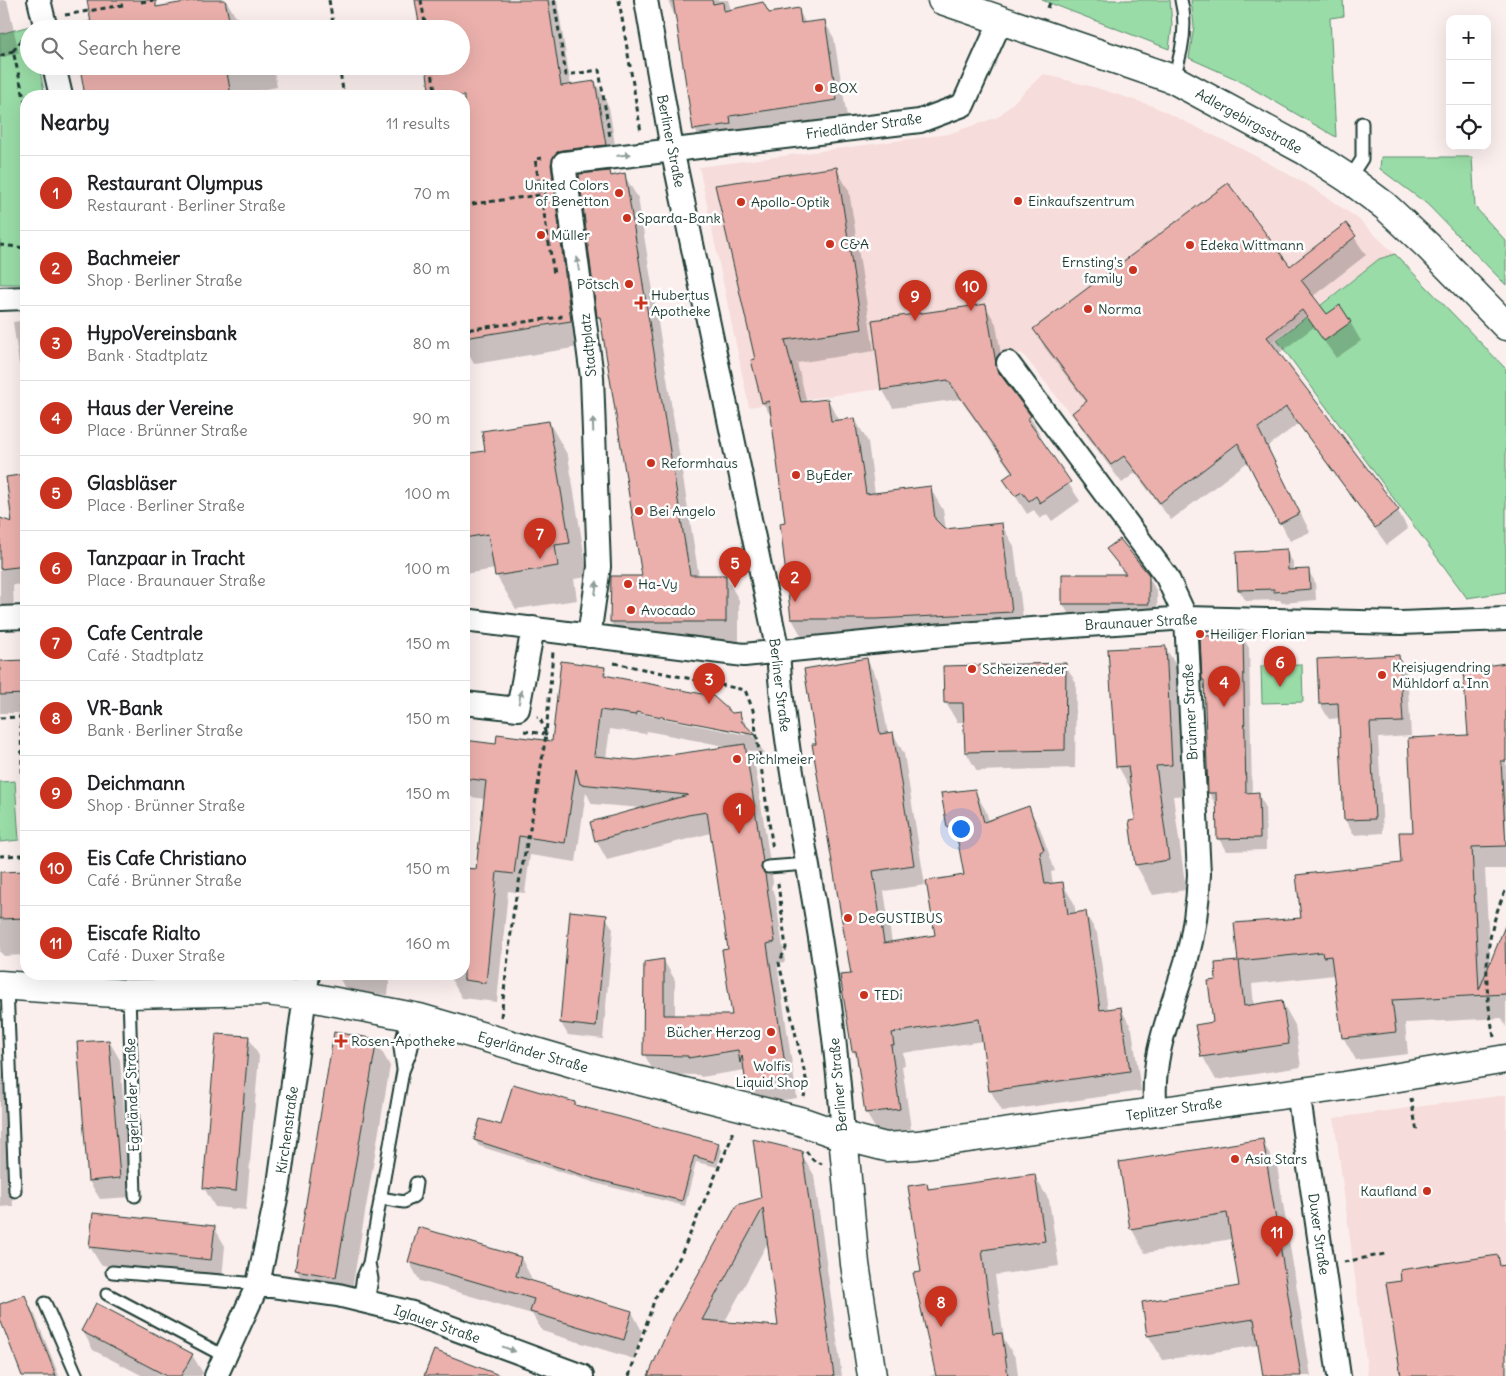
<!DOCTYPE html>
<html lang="en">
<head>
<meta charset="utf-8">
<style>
  body { margin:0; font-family:Delius,sans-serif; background:#f6f6f6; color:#202124 }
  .controls { position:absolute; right:15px; top:15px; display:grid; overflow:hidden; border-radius:10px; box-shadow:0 5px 20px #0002 }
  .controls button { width:45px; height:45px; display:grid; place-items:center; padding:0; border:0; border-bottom:1px solid #e0e0e0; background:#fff; color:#202124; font:25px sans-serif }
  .you { position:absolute; left:960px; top:828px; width:18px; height:18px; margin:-12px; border:4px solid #fff; border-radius:50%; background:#1a73e8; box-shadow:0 0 0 8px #1a73e833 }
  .badge { display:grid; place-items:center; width:32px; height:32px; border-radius:50%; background:#c8321e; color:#fff; font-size:16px; font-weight:700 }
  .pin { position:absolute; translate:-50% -41px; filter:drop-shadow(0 1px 2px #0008) }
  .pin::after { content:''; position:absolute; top:26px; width:18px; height:15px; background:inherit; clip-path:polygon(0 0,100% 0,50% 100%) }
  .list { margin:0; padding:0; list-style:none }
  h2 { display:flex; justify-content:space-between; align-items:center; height:65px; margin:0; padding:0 20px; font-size:21px }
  h2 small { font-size:16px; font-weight:400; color:#757577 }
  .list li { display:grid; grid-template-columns:32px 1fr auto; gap:15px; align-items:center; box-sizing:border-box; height:75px; padding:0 20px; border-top:1px solid #e0e0e0 }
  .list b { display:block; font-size:19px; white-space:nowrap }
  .list p { margin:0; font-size:16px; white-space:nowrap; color:#757577 }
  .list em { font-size:16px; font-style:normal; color:#757577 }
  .icon { flex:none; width:28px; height:28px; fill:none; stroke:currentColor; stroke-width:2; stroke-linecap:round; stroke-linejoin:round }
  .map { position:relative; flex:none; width:1506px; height:1376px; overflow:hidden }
  .search { position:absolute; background:#fff; box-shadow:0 5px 20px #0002; left:20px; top:20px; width:450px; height:55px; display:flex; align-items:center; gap:12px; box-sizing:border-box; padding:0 18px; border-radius:28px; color:#757577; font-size:19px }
  .panel { position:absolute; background:#fff; box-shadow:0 5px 20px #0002; left:20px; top:90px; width:450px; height:890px; border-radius:20px }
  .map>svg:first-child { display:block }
  .built { fill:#f6dcda }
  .green { fill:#99dca7; stroke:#5c8c6e }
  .shadow { fill:#0003; fill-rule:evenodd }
  .building { fill:#ebb0ac; stroke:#1f3d34; fill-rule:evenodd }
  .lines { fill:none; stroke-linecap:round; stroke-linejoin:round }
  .service-casing { stroke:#1f3d34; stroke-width:15 }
  .minor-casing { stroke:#1f3d34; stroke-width:26 }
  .tertiary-casing { stroke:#1f3d34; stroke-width:31 }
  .path { stroke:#1f3d34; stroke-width:3; stroke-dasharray:5 4; stroke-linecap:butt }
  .service { stroke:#fff; stroke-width:11 }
  .minor { stroke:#fff; stroke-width:22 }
  .tertiary { stroke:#fff; stroke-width:28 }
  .oneway { fill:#8f9e9a }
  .poi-dot { fill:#c8321e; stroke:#fff; stroke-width:2 }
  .labels { text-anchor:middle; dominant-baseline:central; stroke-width:5; stroke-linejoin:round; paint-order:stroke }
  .poi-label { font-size:14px; fill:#1f3d34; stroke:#fff; text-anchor:start }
  .street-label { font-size:14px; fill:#1f3d34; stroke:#fff }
</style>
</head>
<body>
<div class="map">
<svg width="1506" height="1376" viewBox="0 0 1506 1376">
  <rect width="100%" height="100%" fill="#fbefee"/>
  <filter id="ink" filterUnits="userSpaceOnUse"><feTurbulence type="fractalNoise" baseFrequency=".02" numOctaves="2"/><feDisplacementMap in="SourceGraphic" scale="10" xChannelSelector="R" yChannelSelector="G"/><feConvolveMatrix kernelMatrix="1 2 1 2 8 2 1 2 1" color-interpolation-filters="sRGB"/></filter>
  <g filter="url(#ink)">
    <path class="built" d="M1043,74L1097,88L1153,106L1248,152L1313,188L1357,218L1395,254L1379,259L1111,465L1022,353L995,363L976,376L749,407L699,167L948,134L998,117Z
      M1506,1095V1376H1368L1334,1118Z"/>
    <path class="green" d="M1042,0H1170L1172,25L1169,49Z
      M1191,0H1343L1344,16L1330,18L1336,137L1236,79L1189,58L1194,26Z
      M30,26L29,66H39L45,96H26V284H0V34Z
      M1381,157H1472L1475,207L1506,241V285L1427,204L1380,169Z
      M1395,254L1506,369V592L1467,598L1277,340L1379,259Z
      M1302,665L1303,702L1262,703L1261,666Z
      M15,781L19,840L0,842V782Z"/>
    <path class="shadow" d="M0,0H7L19,53L0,58Z
      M88,0H150L151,9L204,0H226L238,21L240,29H88L87,21L92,20Z
      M416,0H557L571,86L595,82L609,107L619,170L609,171L612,177L624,175L638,198L699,577L725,576L739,600V645L625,646L611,622L643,577L602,323L599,317L580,174L570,178L585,346L474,364L464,346V96H432L427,66H461V29Z
      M668,0H728L731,10L769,14L798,9L806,24L824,21L834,38L847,117L739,134L705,147L695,130L678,24Z
      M256,26L258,29H241Z
      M95,66H273L277,87L240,94L241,96H86L83,74L96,71Z
      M836,168L849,191L874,351L797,363L807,403L828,400L840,421L855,419L868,442L875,494L930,488L943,510L946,530L1001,524L1014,546L1025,634L805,642L792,619L781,524L787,523L773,420L763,403L756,360Z
      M1346,225L1366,255L1312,297L1327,316L1350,322L1361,341L1336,358L1314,327L1278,354L1398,511L1408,529L1387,545L1298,424L1267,447L1310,532L1290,541L1249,461L1171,520L1135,473L1122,483L1084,432L1073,413L1087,403L1045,348L1035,329L1290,268Z
      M985,305L996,324L1006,385L1030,417L1041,436L1038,438L1080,501L1052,521L1047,514L1040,519L1034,510L1027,514L1005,480L1013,474L960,399L893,408L882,389Z
      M26,320V377L19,364L13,322Z
      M549,422L568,456L588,577L574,579L577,600L516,609L496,575L495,569L464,574V456L486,452Z
      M26,476V584L13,585L14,613L0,614V520L13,524L8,478Z
      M1108,550L1148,576L1157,592L1158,620H1072L1063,604L1125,575Z
      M1286,551L1293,562V571L1308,570L1315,582L1316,600L1282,603L1280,600L1246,601L1239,590Z
      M1242,636L1249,648L1252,794H1258L1265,806L1266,850L1226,851L1219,839L1216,805L1209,793L1206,684L1204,680Z
      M1165,647L1183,677L1189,795L1173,796L1186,890L1153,895L1136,865L1137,821L1133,793L1118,766Z
      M1399,656L1407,671L1411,736L1378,738L1383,833L1354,835L1345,820L1340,718L1329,719L1320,704Z
      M867,660L878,680L888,734L893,733L904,754L925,885L884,891L892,943L936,936L965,876L960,847L948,827L942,794L974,790L986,811L989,821L1028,808L1040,828L1055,871L1051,872L1053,884L1062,883L1074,903L1076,914L1085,913L1097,933L1108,1010L1121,1009L1132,1029L1141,1091L1002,1111L990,1090L983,1041L903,1053L905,1065L902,1066L911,1129L878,1133L866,1113L859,1060L853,1051L852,975L818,745Z
      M0,662H26V713H0Z
      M1065,664L1076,683L1075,768L977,771L966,752L965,722H957L946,703L945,667Z
      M1506,664V869H1485L1490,968L1506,927V1027L1502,1018L1405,1023L1408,1054L1356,1060L1343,1037L1334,975L1252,984L1254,1006L1282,1002L1295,1025L1301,1067L1216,1080L1203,1057L1214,1023L1218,981L1216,965L1239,962L1235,924L1303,919L1402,865L1414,833L1469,737Z
      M604,668L609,678L731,714L739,713L765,754L747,750L755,765L773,882L771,888L775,894L785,962L777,963L797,1098L758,1104L747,1084L745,1070L701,1077L699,1075L655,1074L644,1054L664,961L675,980V1016H734L729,950L711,833L607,860L596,840L642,808L592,804L586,792L576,862L530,855L525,893L508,891L497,1002L462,998L451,979L452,974H464V869L477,871L485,799L464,796V742L497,746L553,742ZM630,710L743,732L746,735L630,712ZM610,729L646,734L647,731L730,747L636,761L606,758Z
      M26,872V955L4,956L0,952V874Z
      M606,917L613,929L603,1039L568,1035L561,1023Z
      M243,974H279L276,987L247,980Z
      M337,974H390L388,995L346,990Z
      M249,1038L259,1056L246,1210L215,1207L204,1188Z
      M109,1041L120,1060L131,1197L100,1199L89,1181Z
      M376,1041L390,1066L350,1301L310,1294L296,1269Z
      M0,1045L13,1206L0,1207Z
      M575,1104L576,1106L718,1144L722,1150L717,1167L696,1162L685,1206L599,1184L479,1146L475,1140L502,1127Z
      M1262,1141L1277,1166L1311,1376H1265L1260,1345L1163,1360L1148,1335L1240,1287L1232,1239L1145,1253L1131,1228Z
      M801,1153L814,1175L842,1376H649L763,1199ZM768,1242L780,1328L724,1323Z
      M1034,1175L1049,1200L1059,1266L995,1275L1004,1339L1016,1359L1018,1376H929L936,1374L922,1273L927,1184L930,1190Z
      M214,1227L225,1246L222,1278L101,1265L90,1247Z
      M521,1258L531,1277L530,1282L632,1312L642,1331L634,1359L542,1331L532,1314L420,1281L409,1262Z
      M24,1296L35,1315L59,1376H24L0,1315V1306Z
      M83,1331L192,1355L203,1373L201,1376H143L93,1350Z"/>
    <path class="building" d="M87,0H156V7L197,0H225L231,29H92Z
      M415,0H548L561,86L595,81L606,145L562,150L556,153L551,164L571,321L464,338V96H430L426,66H461V29H420Z
      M673,0H712L713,4L723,2L724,11L763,2L769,13L799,8L801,23L825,20L837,100L730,116L731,124L693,130Z
      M94,66H226L231,96H85L81,73L94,70Z
      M837,167L862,329L785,340L801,402L828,399L831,421L855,418L866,494L931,486L935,519L945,529L1002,523L1012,612L876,619H791L780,523L785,522L769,401L762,403L751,360L755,359L715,185Z
      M610,171L611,176L625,173L690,575H726V622H610L611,576H642L600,317H597L579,174Z
      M1228,183L1290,266L1346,223L1356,236L1301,280L1327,314L1340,305L1351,322L1324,341L1302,310L1267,337L1399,510L1375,528L1286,407L1258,428L1300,513L1279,524L1238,443L1160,503L1124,456L1111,465L1072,413L1087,401L1033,329Z
      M986,304L997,370L1031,416L1027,419L1071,482L1040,503L1036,496L1029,501L1022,492L1015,496L1003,479L1013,472L948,380L881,390L872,320Z
      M549,421L570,543L555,545L558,566L495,576L488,534L464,538V454L485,451L482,431Z
      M26,474V566L0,569V518L12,522L6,477Z
      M1120,539L1149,575V604H1062V574H1126L1106,549Z
      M1287,549L1288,570L1309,569L1310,589L1274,592V589L1238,590L1236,552Z
      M1243,635L1246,793L1259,792L1260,838L1217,839L1216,793H1208L1204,680H1202L1200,636Z
      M1166,646L1172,765L1156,766L1169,860L1135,865L1129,821L1135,820L1128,766L1116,767L1108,649Z
      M1399,655L1403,722L1370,723L1375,819L1344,820L1338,703L1319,704L1317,659Z
      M867,658L880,734L893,732L914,865L873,871L884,943L935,935L926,881L964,875L955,826L947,827L941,793L975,789L984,822L1029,806L1044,850L1040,852L1045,884L1063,882L1068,914L1086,911L1100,1010L1121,1007L1130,1071L989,1091L979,1019L892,1033L894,1045H891L900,1109L865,1113L856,1051H852L840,975L851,974L812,744H816L804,669Z
      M26,660V694L0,695V661Z
      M561,661L605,667L604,675L713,696L732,713L740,712L742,722L756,735L636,712V715L600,710L594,756L636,760L745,744L763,862L761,868L765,874L775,942L767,944L787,1078L746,1085L742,1055L740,1063L738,1050L688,1058V1056L643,1055L644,962L664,959V1015H732L722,950L728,949L707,812L688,815L595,841L590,822L688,795L580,784L576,769L565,843L519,836L514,874L497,872L486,983L464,980V868L476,869L486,781L464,778V740L496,744L497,734L552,741Z
      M1066,663L1065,750L965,752L963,703H944L943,666Z
      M1506,663V761H1501L1506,846L1472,847L1479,990L1505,926L1506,994L1392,1000L1396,1032L1342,1038L1331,956L1323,957L1322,952L1239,961L1244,1006L1282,1000L1289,1044L1201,1057L1195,1025L1213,1022L1208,981L1216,980L1215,963L1238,961L1234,923L1301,918L1296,875L1401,863L1399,832H1413L1408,738L1468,735L1463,669Z
      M26,871V918L0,919V872Z
      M570,911L607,915L596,1027L560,1023Z
      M334,1032L377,1039L336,1277L295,1270Z
      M216,1034L249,1036L236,1191L203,1188Z
      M109,1040L120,1178L88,1181L77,1042Z
      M513,1084L575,1102V1105L719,1143L714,1162L694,1156L682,1201L595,1179L474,1140L480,1119L501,1125Z
      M753,1139L802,1151L834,1376H648L673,1319L737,1205L761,1198ZM763,1208L778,1326L702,1320Z
      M1263,1139L1301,1376H1263L1254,1319L1147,1336L1142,1302L1239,1286L1227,1213L1130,1229L1119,1162Z
      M1035,1174L1045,1241L982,1250L993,1334L1002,1333L1008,1376H936L913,1273L921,1272L908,1186L927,1183L928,1189Z
      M93,1213L215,1226L211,1260L89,1247Z
      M418,1227L521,1257L516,1276L632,1311L624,1340L530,1312L534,1299L408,1262Z
      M1498,1255L1500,1266L1506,1265V1376H1401L1386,1283L1401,1281L1400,1270Z
      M25,1295L56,1376H22L0,1319V1304Z
      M96,1303L193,1354L181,1376H167L81,1331Z
      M434,1350L499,1375V1376H424Z"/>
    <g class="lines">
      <g class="service-casing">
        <path id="service" d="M1173,79C1182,54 1188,27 1181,0
          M1349,179L1362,159V123
          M768,867L807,864
          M7,987L15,1191
          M129,994L135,1196
          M403,1069L400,1048L408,1016
          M380,1198L404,1202L414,1196L416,1183
          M112,1272L258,1284
          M107,1294L226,1357
          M359,1300L363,1277L369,1263L403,1071L411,1051L419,1018
          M368,1302L372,1279L369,1263
          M45,1303L77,1376"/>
      </g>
      <g class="minor-casing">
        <path id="minor" d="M39,0L46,29
          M646,0L672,149L778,652C784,750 806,847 821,944C831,1008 839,1072 843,1136
          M54,66L61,96
          M0,299L26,298
          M1008,363L1167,577L1186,618L1199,874C1198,904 1194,933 1186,962C1171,1012 1149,1058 1156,1112
          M0,618L26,617
          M464,620L744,655L932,636L1186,618L1401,623L1506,619
          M589,636L599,567L592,377L564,163L920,121L963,105L1001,20
          M464,703L518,709L533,628
          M1298,1091L1339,1376
          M258,1284L338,1295L412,1313L582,1376
          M216,1376L258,1284L279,1184L308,974"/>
      </g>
      <g class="tertiary-casing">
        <path id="tertiary" d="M942,0L1173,79L1306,151L1349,179L1385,206L1428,246L1506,326
          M0,985L129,994L266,991L305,996L419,1018L597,1070L800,1121L843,1136L886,1147L917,1145L1345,1086L1506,1059
          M843,1136L855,1264L872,1376"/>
      </g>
      <path class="path" d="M329,0L334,29
        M421,0L426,29
        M554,0L566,75L599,70L610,137
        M619,0L641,132
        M141,2L155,0
        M1048,8L1051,0
        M65,15L123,5
        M13,51L25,36
        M0,56L13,51L26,106
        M339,66L344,96
        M431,66L436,96
        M542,158L535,159L554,274
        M472,204L547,194
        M0,245L26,248
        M464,326V330L561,317V314
        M614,663L745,690L753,710L773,850
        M26,701L20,702L23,796H26
        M0,718L21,717
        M524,731L546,734L553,652
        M0,856L26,855
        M778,883L786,948L779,963L807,1083L804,1097
        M501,1017L514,907L536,799L546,734L540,718L537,717
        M1494,1037C1483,981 1483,940 1506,889
        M1411,1098L1417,1132
        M806,1151L813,1160L822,1164
        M1344,1262L1385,1254
        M629,1376L655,1298L680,1257L732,1137V1129"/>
      <use href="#service" class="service"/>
      <use href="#minor" class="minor"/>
      <use href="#tertiary" class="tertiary"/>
    </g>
    <defs><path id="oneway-solid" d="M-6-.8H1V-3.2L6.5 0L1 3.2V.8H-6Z" transform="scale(1.25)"/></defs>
    <g class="oneway">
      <use href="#oneway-solid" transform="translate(624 155) rotate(-7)"/>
      <use href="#oneway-solid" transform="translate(578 264) rotate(-98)"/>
      <use href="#oneway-solid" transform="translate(593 425) rotate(-92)"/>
      <use href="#oneway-solid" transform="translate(596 588) rotate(-82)"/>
      <use href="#oneway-solid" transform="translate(520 697) rotate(-79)"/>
      <use href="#oneway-solid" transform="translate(509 1349) rotate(21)"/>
    </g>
  </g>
  <g class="poi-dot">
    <circle cx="819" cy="88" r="5"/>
    <circle cx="619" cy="193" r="5"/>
    <circle cx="1018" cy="201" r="5"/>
    <circle cx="741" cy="202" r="5"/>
    <circle cx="627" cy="218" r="5"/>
    <circle cx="541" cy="235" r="5"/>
    <circle cx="830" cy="244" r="5"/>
    <circle cx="1190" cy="245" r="5"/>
    <circle cx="1133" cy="270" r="5"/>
    <circle cx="629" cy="284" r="5"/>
    <path d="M638.5 295.5h5v5h5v5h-5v5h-5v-5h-5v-5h5z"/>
    <circle cx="1088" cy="309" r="5"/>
    <circle cx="651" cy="463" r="5"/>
    <circle cx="796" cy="475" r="5"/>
    <circle cx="639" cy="511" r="5"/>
    <circle cx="628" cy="584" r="5"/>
    <circle cx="631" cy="610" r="5"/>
    <circle cx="1200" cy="634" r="5"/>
    <circle cx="972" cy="669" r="5"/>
    <circle cx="1382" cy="675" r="5"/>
    <circle cx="737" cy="759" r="5"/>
    <circle cx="848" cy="918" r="5"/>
    <circle cx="864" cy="995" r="5"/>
    <circle cx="771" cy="1032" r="5"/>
    <path d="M338.5 1033.5h5v5h5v5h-5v5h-5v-5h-5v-5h5z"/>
    <circle cx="772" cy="1050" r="5"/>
    <circle cx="1235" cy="1159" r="5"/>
    <circle cx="1427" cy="1191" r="5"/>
  </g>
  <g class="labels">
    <g class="poi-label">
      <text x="829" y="88">BOX</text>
      <text x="609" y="185" text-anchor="end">United Colors<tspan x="609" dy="16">of Benetton</tspan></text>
      <text x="1028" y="201">Einkaufszentrum</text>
      <text x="751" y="202">Apollo-Optik</text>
      <text x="637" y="218">Sparda-Bank</text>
      <text x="551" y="235">Müller</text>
      <text x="840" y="244">C&amp;A</text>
      <text x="1200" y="245">Edeka Wittmann</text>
      <text x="1123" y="262" text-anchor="end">Ernsting's<tspan x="1123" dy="16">family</tspan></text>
      <text x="619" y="284" text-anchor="end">Pötsch</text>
      <text x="651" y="295">Hubertus<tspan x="651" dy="16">Apotheke</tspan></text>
      <text x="1098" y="309">Norma</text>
      <text x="661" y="463">Reformhaus</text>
      <text x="806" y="475">ByEder</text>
      <text x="649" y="511">Bei Angelo</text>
      <text x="638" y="584">Ha-Vy</text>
      <text x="641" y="610">Avocado</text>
      <text x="1210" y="634">Heiliger Florian</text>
      <text x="1392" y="667">Kreisjugendring<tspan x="1392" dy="16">Mühldorf a. Inn</tspan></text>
      <text x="982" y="669">Scheizeneder</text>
      <text x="747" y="759">Pichlmeier</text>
      <text x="858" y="918">DeGUSTIBUS</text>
      <text x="874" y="995">TEDi</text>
      <text x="761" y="1032" text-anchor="end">Bücher Herzog</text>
      <text x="351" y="1041">Rosen-Apotheke</text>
      <text x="772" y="1066" text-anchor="middle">Wolfis<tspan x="772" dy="16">Liquid Shop</tspan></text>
      <text x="1245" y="1159">Asia Stars</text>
      <text x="1417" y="1191" text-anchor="end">Kaufland</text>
    </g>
    <g class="street-label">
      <text transform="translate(1249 121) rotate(29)">Adlergebirgsstraße</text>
      <text transform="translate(864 126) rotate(-8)">Friedländer Straße</text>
      <text transform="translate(671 141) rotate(79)">Berliner Straße</text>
      <text transform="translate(588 345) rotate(-96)">Stadtplatz</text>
      <text transform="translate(1141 622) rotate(-3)">Braunauer Straße</text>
      <text transform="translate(780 685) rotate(83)">Berliner Straße</text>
      <text transform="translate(1190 712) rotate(-93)">Brünner Straße</text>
      <text transform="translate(533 1052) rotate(16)">Egerländer Straße</text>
      <text transform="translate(838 1085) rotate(-95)">Berliner Straße</text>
      <text transform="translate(132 1095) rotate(-92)">Egerländer Straße</text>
      <text transform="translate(1174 1109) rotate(-8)">Teplitzer Straße</text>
      <text transform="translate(287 1130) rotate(-82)">Kirchenstraße</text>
      <text transform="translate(1319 1234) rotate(82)">Duxer Straße</text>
      <text transform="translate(437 1324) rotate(19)">Iglauer Straße</text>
    </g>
  </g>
</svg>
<div class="controls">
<button>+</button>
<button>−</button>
<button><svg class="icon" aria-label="locate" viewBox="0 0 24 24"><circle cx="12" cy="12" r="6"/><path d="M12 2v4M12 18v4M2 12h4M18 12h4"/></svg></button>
</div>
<div class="you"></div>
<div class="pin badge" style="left:739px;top:834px">1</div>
<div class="pin badge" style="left:795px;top:602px">2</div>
<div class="pin badge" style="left:709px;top:704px">3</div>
<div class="pin badge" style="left:1224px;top:707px">4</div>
<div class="pin badge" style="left:735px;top:588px">5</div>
<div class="pin badge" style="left:1280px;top:687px">6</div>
<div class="pin badge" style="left:540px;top:559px">7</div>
<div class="pin badge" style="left:941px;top:1327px">8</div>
<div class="pin badge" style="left:915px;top:321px">9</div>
<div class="pin badge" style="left:971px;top:311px">10</div>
<div class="pin badge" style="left:1277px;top:1257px">11</div>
<div class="search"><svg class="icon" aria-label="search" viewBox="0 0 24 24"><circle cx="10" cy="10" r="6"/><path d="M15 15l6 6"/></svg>Search here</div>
<section class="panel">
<h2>Nearby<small>11 results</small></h2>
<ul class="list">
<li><span class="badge">1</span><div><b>Restaurant Olympus</b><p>Restaurant · Berliner Straße</p></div><em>70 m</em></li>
<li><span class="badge">2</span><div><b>Bachmeier</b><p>Shop · Berliner Straße</p></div><em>80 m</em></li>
<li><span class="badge">3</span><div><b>HypoVereinsbank</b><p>Bank · Stadtplatz</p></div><em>80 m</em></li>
<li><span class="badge">4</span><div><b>Haus der Vereine</b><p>Place · Brünner Straße</p></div><em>90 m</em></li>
<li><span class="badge">5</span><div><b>Glasbläser</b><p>Place · Berliner Straße</p></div><em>100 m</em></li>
<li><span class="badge">6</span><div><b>Tanzpaar in Tracht</b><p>Place · Braunauer Straße</p></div><em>100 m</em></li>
<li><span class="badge">7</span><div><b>Cafe Centrale</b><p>Café · Stadtplatz</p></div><em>150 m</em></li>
<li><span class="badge">8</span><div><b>VR-Bank</b><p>Bank · Berliner Straße</p></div><em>150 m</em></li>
<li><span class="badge">9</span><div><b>Deichmann</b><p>Shop · Brünner Straße</p></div><em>150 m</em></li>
<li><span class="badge">10</span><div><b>Eis Cafe Christiano</b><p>Café · Brünner Straße</p></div><em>150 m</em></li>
<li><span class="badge">11</span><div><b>Eiscafe Rialto</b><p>Café · Duxer Straße</p></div><em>160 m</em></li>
</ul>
</section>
</div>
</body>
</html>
